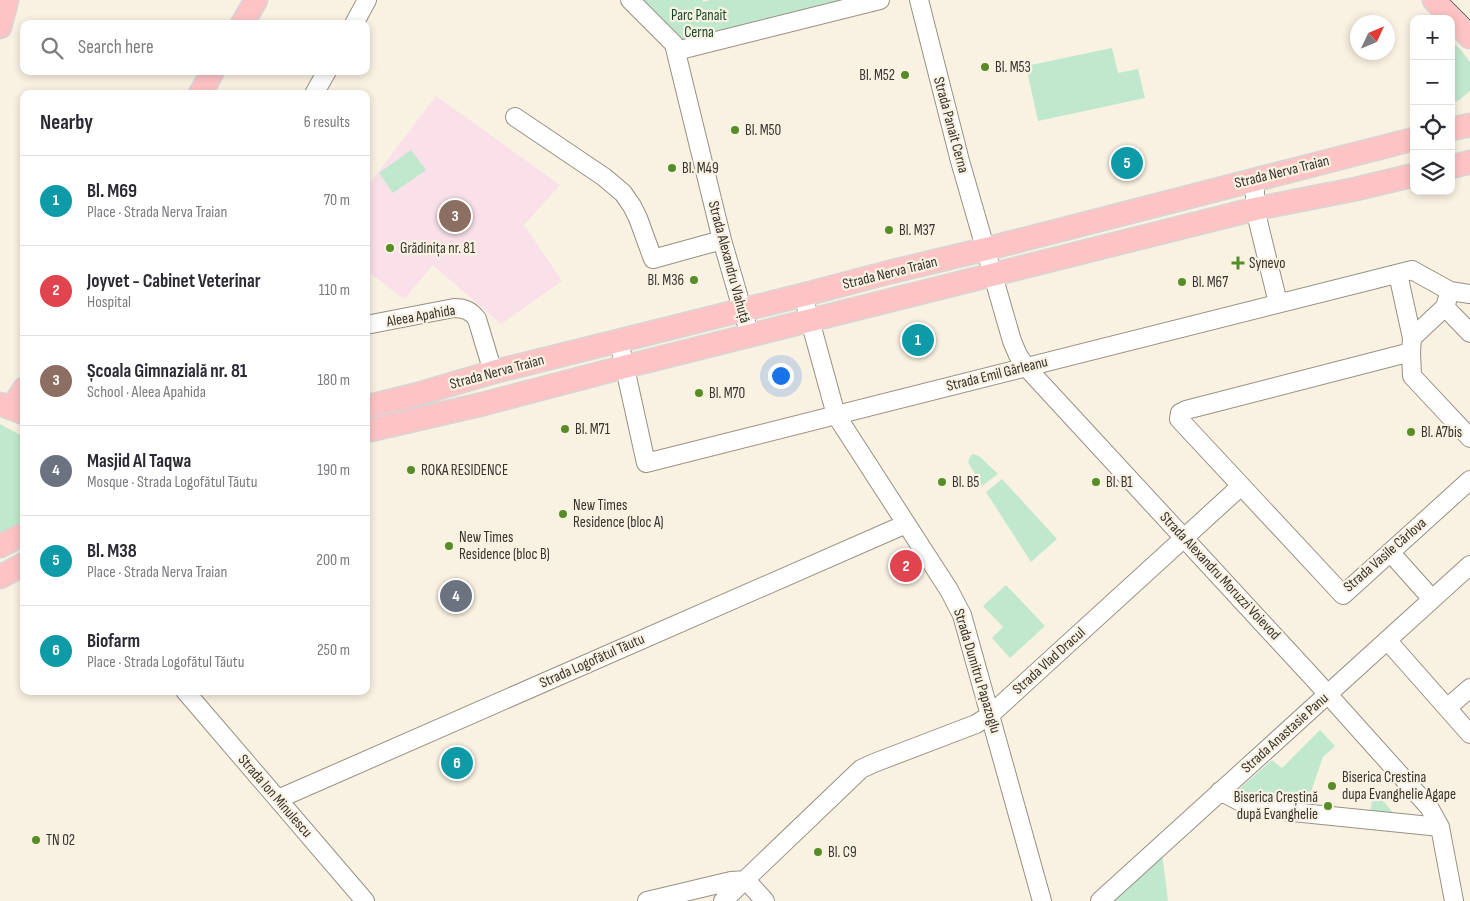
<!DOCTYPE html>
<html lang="en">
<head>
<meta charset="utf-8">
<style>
  body { margin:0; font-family:"Sofia Sans Condensed",sans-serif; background:#f7f7f7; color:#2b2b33 }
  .controls { position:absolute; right:15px; top:15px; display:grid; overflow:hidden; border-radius:10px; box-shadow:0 2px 8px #0003 }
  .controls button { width:45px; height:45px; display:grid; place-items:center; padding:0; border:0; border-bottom:1px solid #e1e1e2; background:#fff; color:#2b2b33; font:25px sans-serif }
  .compass { position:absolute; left:1350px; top:15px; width:45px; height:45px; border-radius:50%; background:#fff; box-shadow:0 2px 8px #0003; rotate:46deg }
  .you { position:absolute; left:780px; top:375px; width:18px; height:18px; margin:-12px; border:4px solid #fff; border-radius:50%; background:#1a73e8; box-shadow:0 0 0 8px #1a73e833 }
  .badge { display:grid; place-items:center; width:32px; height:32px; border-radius:50%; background:#1a73e8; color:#fff; font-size:16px; font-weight:700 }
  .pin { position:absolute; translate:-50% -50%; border:2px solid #fff; box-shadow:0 1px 5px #0006 }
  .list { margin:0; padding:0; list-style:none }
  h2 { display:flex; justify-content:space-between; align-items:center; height:65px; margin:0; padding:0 20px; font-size:21px }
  h2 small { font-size:16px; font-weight:400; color:#7c7c81 }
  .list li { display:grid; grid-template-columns:32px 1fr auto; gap:15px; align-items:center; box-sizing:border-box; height:90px; padding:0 20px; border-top:1px solid #e1e1e2 }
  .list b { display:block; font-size:19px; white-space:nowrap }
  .list p { margin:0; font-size:16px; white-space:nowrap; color:#7c7c81 }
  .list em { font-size:16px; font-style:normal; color:#7c7c81 }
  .icon { flex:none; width:28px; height:28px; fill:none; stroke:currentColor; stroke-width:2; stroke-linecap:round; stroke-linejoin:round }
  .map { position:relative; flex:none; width:1470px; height:901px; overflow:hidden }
  .search { position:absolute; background:#fff; box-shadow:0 2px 8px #0003; left:20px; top:20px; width:350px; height:55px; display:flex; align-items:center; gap:12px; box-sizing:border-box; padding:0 18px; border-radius:10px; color:#7c7c81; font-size:19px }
  .panel { position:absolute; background:#fff; box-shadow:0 2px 8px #0003; left:20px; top:90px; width:350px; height:605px; border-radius:10px }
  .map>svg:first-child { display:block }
  .education { fill:#f9e0e9 }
  .green { fill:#c0e8cd }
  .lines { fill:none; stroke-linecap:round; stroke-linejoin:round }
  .minor-casing { stroke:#989183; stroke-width:20 }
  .major-casing { stroke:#d7d6d5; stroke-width:25 }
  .minor { stroke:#fff; stroke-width:18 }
  .major { stroke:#fdc3c5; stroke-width:22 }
  .tram { stroke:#625e55; stroke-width:1 }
  .poi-dot { fill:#568d28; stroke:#f9f1e1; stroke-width:2 }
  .labels { text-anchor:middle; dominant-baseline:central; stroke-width:4.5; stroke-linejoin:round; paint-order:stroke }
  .park-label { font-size:15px; fill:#12482a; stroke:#f9f1e1 }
  .poi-label { font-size:15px; fill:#37342e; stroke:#f9f1e1; text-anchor:start }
  .street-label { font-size:15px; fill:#37342e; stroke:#f9f1e1 }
</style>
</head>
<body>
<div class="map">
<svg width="1470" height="901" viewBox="0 0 1470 901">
  <rect width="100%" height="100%" fill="#f9f1e1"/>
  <path class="education" d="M436,96L560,185L524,225L562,281L501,324L433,265L404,299L366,270V188Z"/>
  <path class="green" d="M641,0H703V2L710,0H881L676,51L682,38Z
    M1451,41L1461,50L1470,62V91L1459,100L1451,104Z
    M1112,48L1118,73L1138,69L1145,98L1038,121L1026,66Z
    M411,150L426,170L393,193L379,173Z
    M0,424L24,437V524L0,536Z
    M973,454L979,456L998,474L982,486L968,462L970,457Z
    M1002,479L1057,539L1031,562L986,492Z
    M1006,585L1045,626L1010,658L992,638L1003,627L983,606Z
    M1320,730L1335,746L1323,757L1305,809L1256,804L1236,792L1272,760L1282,768Z
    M1373,789L1401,822L1370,818Z
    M1162,853L1168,901H1109Z"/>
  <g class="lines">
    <g class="minor-casing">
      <path id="minor" d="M630,0L674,44L722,240L750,336
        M919,0L960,161L1012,341L1018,355L1026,367L1315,680L1429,807L1440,827L1454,901
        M354,24L367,0
        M676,51L880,0
        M314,94L327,71
        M515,117L604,177L623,193L632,206L638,218L653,259L722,240
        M1255,179V209L1278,303
        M1398,274L1412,338
        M1450,291L1445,307L1412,338L1411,352L1186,410L1180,413L1179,419L1343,595L1470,480
        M803,295L836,415L949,590L962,615L1042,901
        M1445,307L1470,333
        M366,325L454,308C465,308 471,311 477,319L493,372
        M619,341L646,463L1412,270L1450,291L1470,294
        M1411,352L1412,376L1470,438
        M1390,552L1432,599
        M1387,640L1470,734
        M185,691L365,901
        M1447,708L1470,688
        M1220,791L1252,808L1440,827
        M278,799L906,524
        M746,880L765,901
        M647,901L731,881L746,880
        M723,901L861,769L874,763L976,724L990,715L1241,486
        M1100,901L1470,565"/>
    </g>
    <g class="major-casing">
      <path id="major" d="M1434,0L1470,37
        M242,24L256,0
        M0,27L7,0
        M200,94L213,71
        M1451,129L1470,125
        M1451,167L1470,162
        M0,404L24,413
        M366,407L415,395L493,372L803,295L890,272L986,249L1414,139
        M12,408L24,389
        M366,431L483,404L624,367L1255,209L1356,189L1414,175
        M0,546L24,534
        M0,577L24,564"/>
    </g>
    <use href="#minor" class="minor"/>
    <use href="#major" class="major"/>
    <path class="tram" d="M1450,0L1470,20"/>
  </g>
  <g class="poi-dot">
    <circle cx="985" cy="67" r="5"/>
    <circle cx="905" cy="75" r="5"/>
    <circle cx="735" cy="130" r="5"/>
    <circle cx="672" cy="168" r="5"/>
    <circle cx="889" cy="230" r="5"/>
    <circle cx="390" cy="248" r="5"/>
    <path d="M1235.5 255.5h5v5h5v5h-5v5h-5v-5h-5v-5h5z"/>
    <circle cx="694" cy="280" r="5"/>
    <circle cx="1182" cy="282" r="5"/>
    <circle cx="699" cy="393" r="5"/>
    <circle cx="565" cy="429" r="5"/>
    <circle cx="1411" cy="432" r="5"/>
    <circle cx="411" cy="470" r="5"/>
    <circle cx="942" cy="482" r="5"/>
    <circle cx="1096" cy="482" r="5"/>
    <circle cx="563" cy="514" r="5"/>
    <circle cx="449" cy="546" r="5"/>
    <circle cx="1332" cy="786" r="5"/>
    <circle cx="1328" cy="806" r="5"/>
    <circle cx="36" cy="840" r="5"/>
    <circle cx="818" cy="852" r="5"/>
  </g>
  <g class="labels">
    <g class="park-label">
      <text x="699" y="15">Parc Panait<tspan x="699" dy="17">Cerna</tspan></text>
    </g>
    <g class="poi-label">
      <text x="995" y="67">Bl. M53</text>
      <text x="895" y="75" text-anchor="end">Bl. M52</text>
      <text x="745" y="130">Bl. M50</text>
      <text x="682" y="168">Bl. M49</text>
      <text x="899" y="230">Bl. M37</text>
      <text x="400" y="248">Grădinița nr. 81</text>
      <text x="1249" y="263">Synevo</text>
      <text x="684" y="280" text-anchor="end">Bl. M36</text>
      <text x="1192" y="282">Bl. M67</text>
      <text x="709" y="393">Bl. M70</text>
      <text x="575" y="429">Bl. M71</text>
      <text x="1421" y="432">Bl. A7bis</text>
      <text x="421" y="470">ROKA RESIDENCE</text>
      <text x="952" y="482">Bl. B5</text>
      <text x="1106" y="482">Bl. B1</text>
      <text x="573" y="505">New Times<tspan x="573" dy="17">Residence (bloc A)</tspan></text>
      <text x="459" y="537">New Times<tspan x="459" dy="17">Residence (bloc B)</tspan></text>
      <text x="1342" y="777">Biserica Crestina<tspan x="1342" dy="17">dupa Evanghelie Agape</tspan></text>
      <text x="1318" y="797" text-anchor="end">Biserica Creștină<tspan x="1318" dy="17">după Evanghelie</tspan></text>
      <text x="46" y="840">TN 02</text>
      <text x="828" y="852">Bl. C9</text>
    </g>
    <g class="street-label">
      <text transform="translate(951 125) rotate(75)">Strada Panait Cerna</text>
      <text transform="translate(1282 172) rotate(-14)">Strada Nerva Traian</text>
      <text transform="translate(729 262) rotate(75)">Strada Alexandru Vlahuță</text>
      <text transform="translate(890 273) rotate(-14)">Strada Nerva Traian</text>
      <text transform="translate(421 316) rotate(-10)">Aleea Apahida</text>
      <text transform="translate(497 372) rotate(-15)">Strada Nerva Traian</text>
      <text transform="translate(997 374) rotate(-14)">Strada Emil Gârleanu</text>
      <text transform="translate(1385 555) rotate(-41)">Strada Vasile Cârlova</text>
      <text transform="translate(1220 576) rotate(47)">Strada Alexandru Moruzzi Voievod</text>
      <text transform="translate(592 661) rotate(-24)">Strada Logofătul Tăutu</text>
      <text transform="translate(1049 661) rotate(-42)">Strada Vlad Dracul</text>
      <text transform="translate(977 671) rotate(73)">Strada Dumitru Papazoglu</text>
      <text transform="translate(1285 733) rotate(-42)">Strada Anastasie Panu</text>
      <text transform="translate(275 796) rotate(49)">Strada Ion Minulescu</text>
    </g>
  </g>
</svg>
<div class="controls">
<button>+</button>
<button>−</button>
<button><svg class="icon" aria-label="locate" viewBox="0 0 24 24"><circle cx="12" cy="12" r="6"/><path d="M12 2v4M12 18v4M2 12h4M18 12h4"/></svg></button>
<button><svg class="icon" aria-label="layers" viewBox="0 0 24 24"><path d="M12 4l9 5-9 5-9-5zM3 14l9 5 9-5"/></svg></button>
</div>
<svg class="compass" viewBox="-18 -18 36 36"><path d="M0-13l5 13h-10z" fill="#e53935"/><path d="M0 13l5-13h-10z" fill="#7c7c81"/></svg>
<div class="you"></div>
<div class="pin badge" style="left:918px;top:340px;background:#0f9aa8">1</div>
<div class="pin badge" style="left:906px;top:566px;background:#e0444e">2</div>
<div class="pin badge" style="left:455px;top:216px;background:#8d6e63">3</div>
<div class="pin badge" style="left:456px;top:596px;background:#6b7280">4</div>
<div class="pin badge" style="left:1127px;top:163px;background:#0f9aa8">5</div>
<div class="pin badge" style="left:457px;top:763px;background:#0f9aa8">6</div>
<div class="search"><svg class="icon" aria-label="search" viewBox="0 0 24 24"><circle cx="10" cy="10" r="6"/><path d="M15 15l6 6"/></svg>Search here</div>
<section class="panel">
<h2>Nearby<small>6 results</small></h2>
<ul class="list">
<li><span class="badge" style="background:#0f9aa8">1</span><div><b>Bl. M69</b><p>Place · Strada Nerva Traian</p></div><em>70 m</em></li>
<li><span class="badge" style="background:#e0444e">2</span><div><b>Joyvet - Cabinet Veterinar</b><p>Hospital</p></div><em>110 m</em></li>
<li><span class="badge" style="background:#8d6e63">3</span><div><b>Școala Gimnazială nr. 81</b><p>School · Aleea Apahida</p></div><em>180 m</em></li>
<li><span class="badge" style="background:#6b7280">4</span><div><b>Masjid Al Taqwa</b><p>Mosque · Strada Logofătul Tăutu</p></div><em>190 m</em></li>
<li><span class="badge" style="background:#0f9aa8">5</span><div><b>Bl. M38</b><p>Place · Strada Nerva Traian</p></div><em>200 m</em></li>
<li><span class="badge" style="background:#0f9aa8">6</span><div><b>Biofarm</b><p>Place · Strada Logofătul Tăutu</p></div><em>250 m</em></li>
</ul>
</section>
</div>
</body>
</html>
